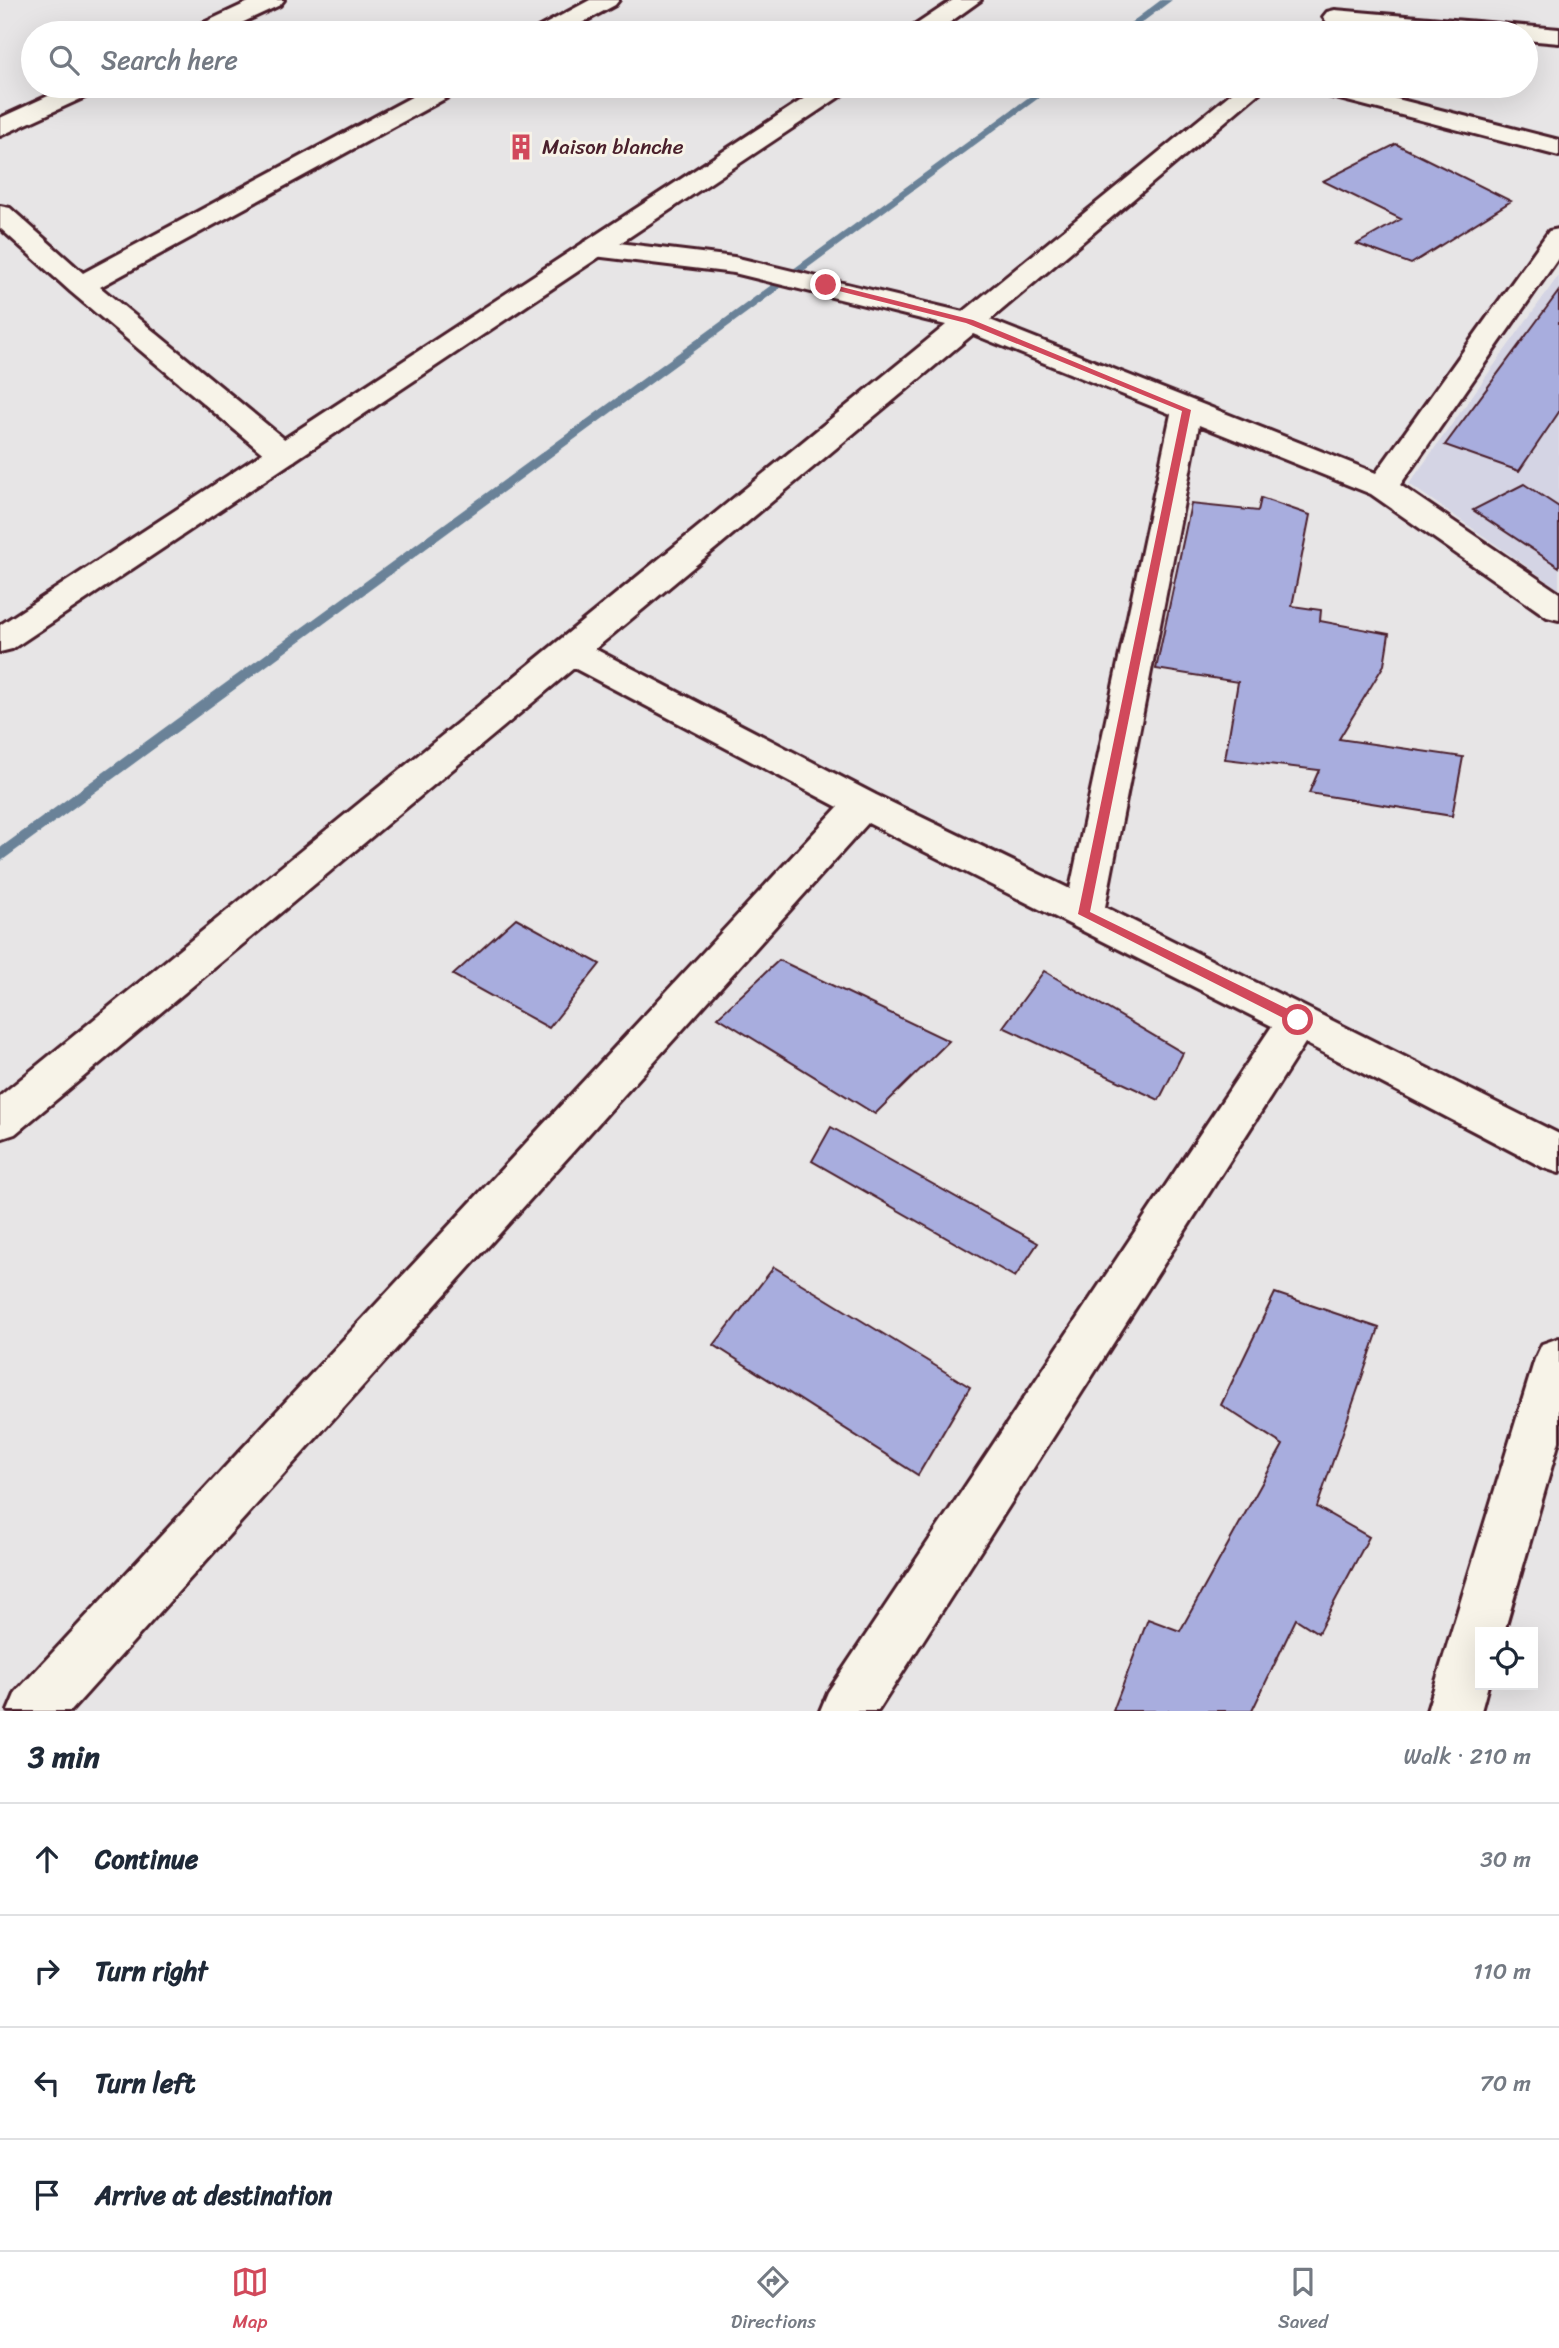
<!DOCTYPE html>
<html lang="en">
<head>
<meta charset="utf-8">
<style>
  body { margin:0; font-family:Sriracha,sans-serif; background:#f6f6f7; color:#1f2937 }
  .controls { position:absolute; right:21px; bottom:21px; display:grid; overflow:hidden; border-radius:0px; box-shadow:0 7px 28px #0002 }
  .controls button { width:63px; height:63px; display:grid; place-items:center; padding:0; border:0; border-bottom:2px solid #e0e1e3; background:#fff; color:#1f2937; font:35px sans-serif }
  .stop { position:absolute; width:21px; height:21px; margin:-16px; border:5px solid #d1495b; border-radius:50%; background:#fff }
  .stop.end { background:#d1495b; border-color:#fff; box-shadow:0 2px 7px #0008 }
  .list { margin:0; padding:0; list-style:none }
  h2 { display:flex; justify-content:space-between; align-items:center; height:91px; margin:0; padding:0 28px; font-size:30px }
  h2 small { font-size:23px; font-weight:400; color:#747a83 }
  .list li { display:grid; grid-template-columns:46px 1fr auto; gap:21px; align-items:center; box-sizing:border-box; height:112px; padding:0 28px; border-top:2px solid #e0e1e3 }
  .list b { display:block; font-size:26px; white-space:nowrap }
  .list em { font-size:23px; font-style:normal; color:#747a83 }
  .icon { flex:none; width:38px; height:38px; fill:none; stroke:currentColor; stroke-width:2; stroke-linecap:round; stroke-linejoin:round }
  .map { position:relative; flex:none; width:1559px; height:1711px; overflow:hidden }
  .search { position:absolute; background:#fff; box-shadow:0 7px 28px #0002; left:21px; right:21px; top:21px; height:77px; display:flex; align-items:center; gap:18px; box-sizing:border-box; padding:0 24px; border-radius:38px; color:#747a83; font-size:26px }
  .sheet { height:539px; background:#fff }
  nav { display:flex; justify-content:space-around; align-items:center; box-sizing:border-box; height:98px; border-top:2px solid #e0e1e3; background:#fff; font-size:19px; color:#747a83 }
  nav a { display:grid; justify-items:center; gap:4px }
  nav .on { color:#d1495b }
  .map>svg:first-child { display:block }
  .built { fill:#d4d4e4 }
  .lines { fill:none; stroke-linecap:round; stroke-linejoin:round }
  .stream { fill:#6a8298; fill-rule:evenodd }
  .building { fill:#a8adde; stroke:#4a1f2b; stroke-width:2 }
  .street-casing { stroke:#4a1f2b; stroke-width:6 }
  .secondary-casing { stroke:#4a1f2b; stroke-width:6 }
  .street { fill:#f7f3e8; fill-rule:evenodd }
  .secondary { fill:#f7f3e8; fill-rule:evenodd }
  .route { fill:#d1495b }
  .labels { text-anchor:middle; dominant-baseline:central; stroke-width:6; stroke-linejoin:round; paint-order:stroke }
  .far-poi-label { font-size:21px; fill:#4a1f2b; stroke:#f7f3e8; text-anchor:start }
</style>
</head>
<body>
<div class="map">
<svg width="1559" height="1711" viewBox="0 0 1559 1711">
  <rect width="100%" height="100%" fill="#e7e5e6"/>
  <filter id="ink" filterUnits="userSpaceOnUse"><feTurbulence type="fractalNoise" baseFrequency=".0143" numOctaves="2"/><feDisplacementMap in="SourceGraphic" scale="14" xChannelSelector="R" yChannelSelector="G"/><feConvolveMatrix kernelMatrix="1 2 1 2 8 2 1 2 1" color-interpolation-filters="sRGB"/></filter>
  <g filter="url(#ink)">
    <path class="built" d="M1559,275V589L1409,484Z"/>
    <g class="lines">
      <path class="stream" d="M1161,0H1172L1128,33H1117Z
        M1044,86H1055L0,862V848Z"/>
    </g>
    <path class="building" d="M1396,144L1511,201L1411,264L1357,244L1401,219L1323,181Z
      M1559,291V412L1519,471L1445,445Z
      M1524,484L1559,507V567L1473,510Z
      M1261,498L1310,515L1292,606L1321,610L1320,621L1389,634L1384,665L1339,739L1463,757L1452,816L1309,793L1319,770L1225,759L1238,682L1156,669L1191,504L1258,511Z
      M516,918L600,964L549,1028L453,975Z
      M779,960L949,1041L875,1114L718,1017Z
      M1044,971L1183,1053L1159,1100L1003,1027Z
      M831,1127L1038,1243L1015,1277L812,1161Z
      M774,1267L970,1387L918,1475L714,1345Z
      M1275,1293L1379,1328L1317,1507L1369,1537L1318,1633L1296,1619L1252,1711H1113L1148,1619L1180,1631L1283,1445L1221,1405Z"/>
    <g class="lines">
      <g class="street-casing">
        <path id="street" d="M253,0H284L280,5L220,33H189L193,28Z
          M590,0H619L615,5L563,33H534L538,28Z
          M1335,10L1559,29V43L1526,40V33H1443L1327,22L1323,17L1327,12Z
          M70,86H101L98,91L0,136V118Z
          M432,86H462L459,91L100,287L294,447L299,454L294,461L283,463L272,461L71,292L0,228V206L10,208L83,273Z
          M1240,86H1267L990,320L1376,473L1549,231L1559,229V257L1400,485L1559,593V620L1547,617L1371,494L1199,425L1105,907L1559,1134V1173L1544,1168L1305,1043L878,1711H820L828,1692L1272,1026L868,823L71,1711H8L16,1692L838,807L574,668L15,1134L0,1139V1096L946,325L734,273L594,256L584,254L580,248L584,242L594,240L734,257L963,312ZM973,334L1171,414L1070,889L876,795L595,649Z
          M1306,86H1346L1559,140V156L1309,91Z
          M1559,1338V1441L1504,1632H1480V1685H1488L1481,1711H1427L1535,1359L1542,1344Z"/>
      </g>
      <g class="secondary-casing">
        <path id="secondary" d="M953,0H981L935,33H907L911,28Z
          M823,86H851L848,91L12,649L0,652V625Z"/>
      </g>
      <use href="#street" class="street"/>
      <use href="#secondary" class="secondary"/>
    </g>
  </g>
  <path class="route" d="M826,283L973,320L1191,410L1090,912L1302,1016V1023H1293L1078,914L1182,411L966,323L823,287Z"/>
  <defs>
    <g id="building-bare" transform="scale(2.1)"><path d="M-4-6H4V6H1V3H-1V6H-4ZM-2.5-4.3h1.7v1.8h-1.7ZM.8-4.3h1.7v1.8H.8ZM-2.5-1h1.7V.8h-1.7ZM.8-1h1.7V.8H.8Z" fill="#d1495b" stroke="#f7f3e8" stroke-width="2.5" paint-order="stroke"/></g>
  </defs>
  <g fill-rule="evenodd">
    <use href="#building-bare" x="521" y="147"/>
  </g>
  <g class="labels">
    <g class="far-poi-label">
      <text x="542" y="147">Maison blanche</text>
    </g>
  </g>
</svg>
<div class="controls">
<button><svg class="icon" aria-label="locate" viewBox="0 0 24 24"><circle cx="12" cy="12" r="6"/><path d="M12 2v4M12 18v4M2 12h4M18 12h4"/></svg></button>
</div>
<div class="stop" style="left:1298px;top:1020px"></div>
<div class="stop end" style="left:826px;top:285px"></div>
<div class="search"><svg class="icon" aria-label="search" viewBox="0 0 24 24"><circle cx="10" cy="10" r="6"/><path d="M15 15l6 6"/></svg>Search here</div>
</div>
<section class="sheet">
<h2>3 min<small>Walk · 210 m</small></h2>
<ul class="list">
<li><svg class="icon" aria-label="ahead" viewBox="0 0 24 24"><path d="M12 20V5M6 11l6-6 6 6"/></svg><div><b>Continue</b></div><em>30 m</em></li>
<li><svg class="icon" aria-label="right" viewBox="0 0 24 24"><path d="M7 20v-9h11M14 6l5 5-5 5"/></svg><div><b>Turn right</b></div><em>110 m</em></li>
<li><svg class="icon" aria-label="left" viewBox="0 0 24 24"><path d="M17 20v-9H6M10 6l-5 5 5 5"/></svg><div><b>Turn left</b></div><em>70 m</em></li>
<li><svg class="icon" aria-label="arrive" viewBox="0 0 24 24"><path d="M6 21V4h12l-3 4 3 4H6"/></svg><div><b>Arrive at destination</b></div></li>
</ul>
</section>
<nav>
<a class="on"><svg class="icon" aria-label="map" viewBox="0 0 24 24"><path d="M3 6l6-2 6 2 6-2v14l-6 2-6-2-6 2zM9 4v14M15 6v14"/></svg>Map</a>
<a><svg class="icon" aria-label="directions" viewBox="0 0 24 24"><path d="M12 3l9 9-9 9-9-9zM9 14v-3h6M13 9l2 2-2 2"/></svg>Directions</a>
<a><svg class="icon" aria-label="saved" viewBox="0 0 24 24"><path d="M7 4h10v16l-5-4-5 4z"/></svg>Saved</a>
</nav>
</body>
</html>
